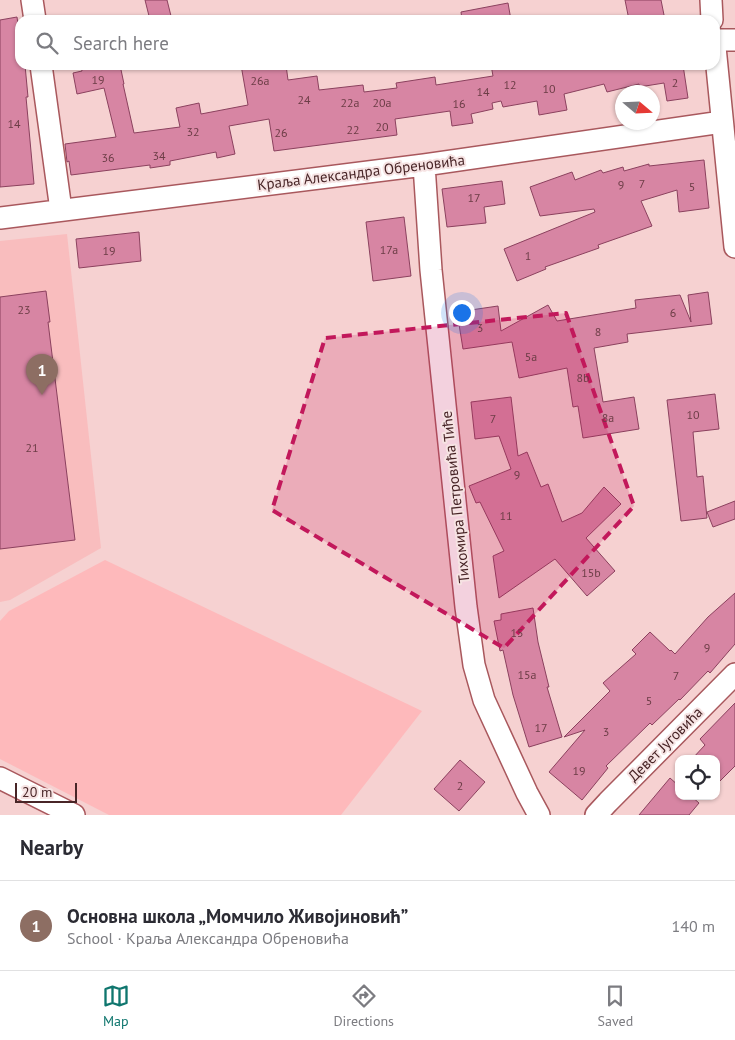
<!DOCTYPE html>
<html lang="en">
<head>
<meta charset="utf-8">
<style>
  body { margin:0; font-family:"PT Sans",sans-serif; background:#f7f7f7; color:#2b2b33 }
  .controls { position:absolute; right:15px; bottom:15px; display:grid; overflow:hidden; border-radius:10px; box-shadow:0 1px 4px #0004 }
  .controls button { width:45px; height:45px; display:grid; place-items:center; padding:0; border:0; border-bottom:1px solid #e1e1e2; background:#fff; color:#2b2b33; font:25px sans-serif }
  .compass { position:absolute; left:615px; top:85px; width:45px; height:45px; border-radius:50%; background:#fff; box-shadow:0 1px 4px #0004; rotate:109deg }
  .scale { position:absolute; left:15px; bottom:12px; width:62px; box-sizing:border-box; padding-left:5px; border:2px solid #482527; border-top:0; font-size:14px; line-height:18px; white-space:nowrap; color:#482527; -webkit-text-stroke:4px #f6e3e3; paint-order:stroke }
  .you { position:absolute; left:461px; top:312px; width:18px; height:18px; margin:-12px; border:4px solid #fff; border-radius:50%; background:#1a73e8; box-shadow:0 0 0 8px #1a73e833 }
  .badge { display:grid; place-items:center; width:32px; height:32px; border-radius:50%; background:#0f766e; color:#fff; font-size:16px; font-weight:700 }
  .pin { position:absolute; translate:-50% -41px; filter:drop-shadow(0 1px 2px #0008) }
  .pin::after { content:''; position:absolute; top:26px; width:18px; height:15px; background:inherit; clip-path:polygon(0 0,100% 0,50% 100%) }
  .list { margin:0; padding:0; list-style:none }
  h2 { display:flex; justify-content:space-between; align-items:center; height:65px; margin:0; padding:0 20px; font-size:21px }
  h2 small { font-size:16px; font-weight:400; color:#7c7c81 }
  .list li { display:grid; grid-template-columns:32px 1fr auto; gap:15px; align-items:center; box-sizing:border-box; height:90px; padding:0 20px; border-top:1px solid #e1e1e2 }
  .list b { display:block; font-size:19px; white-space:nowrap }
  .list p { margin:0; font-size:16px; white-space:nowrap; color:#7c7c81 }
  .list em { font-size:16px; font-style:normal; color:#7c7c81 }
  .icon { flex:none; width:28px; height:28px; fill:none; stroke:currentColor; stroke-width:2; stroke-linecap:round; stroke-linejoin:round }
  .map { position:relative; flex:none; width:735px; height:815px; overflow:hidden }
  .search { position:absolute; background:#fff; box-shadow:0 1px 4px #0004; left:15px; right:15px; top:15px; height:55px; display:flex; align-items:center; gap:12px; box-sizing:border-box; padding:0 18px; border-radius:15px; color:#7c7c81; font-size:19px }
  .sheet { height:155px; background:#fff }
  nav { display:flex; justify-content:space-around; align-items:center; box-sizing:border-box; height:70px; border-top:1px solid #e1e1e2; background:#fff; font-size:14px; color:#7c7c81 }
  nav a { display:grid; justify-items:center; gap:2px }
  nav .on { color:#0f766e }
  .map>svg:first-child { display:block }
  .built { fill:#f9bdbe }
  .green { fill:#feb9bb }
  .building { fill:#d785a3; stroke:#8b415e }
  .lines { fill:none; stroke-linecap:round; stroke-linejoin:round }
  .minor-casing { stroke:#a9585d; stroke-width:24 }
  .minor { stroke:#fff; stroke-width:21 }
  .marked { fill:#c2185b; fill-opacity:0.2; stroke:#c2185b; stroke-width:4; stroke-dasharray:10 6; stroke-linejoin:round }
  .labels { text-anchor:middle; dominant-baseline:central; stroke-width:4; stroke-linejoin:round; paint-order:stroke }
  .number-label { font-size:12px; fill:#6c3d46 }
  .street-label { font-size:15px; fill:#482527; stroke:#f6e3e3 }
</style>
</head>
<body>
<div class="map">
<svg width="735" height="815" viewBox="0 0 735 815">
  <rect width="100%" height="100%" fill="#f6d1d1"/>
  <path class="built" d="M67,234L101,548L10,600L0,602V241Z"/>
  <path class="green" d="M105,560L422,711L341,815H109L0,759V621L9,611Z"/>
  <path class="building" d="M145,0H167L172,20H150Z
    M625,0H661L665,20H629Z
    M508,3L511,20H462L461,12Z
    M17,17L20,39V65H25L28,97H26L34,184L0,187V20Z
    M81,65H120L124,84H123L134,133L180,127L176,108L199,103L201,114L248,105L241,65H286L288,80L317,76L319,90L363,85L364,92L397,88L396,83L435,77L436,85L493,76L491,65H683L688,98L667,101L664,83L639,87V84L607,92L604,84L564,94L567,110L539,115L537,101L503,107L501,101L492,103L493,109L471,114L473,123L452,126L450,111L395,119L397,135L274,151L269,119L229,126L235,154L217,158L216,152L170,161V165L150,168V165L71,175L69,161L67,162L65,144L116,137L104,88L77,94L73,73L82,71Z
    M704,160L709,208L679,212L677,190L641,201L652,226L598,245L599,248L545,267L546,269L517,281L504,249L595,212L594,209L540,216L530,187L572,172L575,180L601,170L603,173L623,167L624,171L649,164V166Z
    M502,181L505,204L484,207L486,223L447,227L442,189Z
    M404,217L411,276L373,281L366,222Z
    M139,232L141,261L79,268L76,239Z
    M46,291L50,322H48L75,540L0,549V297Z
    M708,292L712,324L627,334L628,342L594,348L603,402L634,397L639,429L583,438L578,406L573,407L567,368L519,378L512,342L463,349L457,312L498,306L501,331L548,305L557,321L636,308L635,300L680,295L691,322L688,295Z
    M715,394L719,429L693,432L697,477L703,476L707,518L681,521L667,400Z
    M511,397L518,456L527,452L541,487L548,484L562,522L582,513L604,487L621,504L586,538L615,571L587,596L555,559L499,598L493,556L504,551L480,502L476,503L469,486L511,469L499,436L475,439L471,402Z
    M735,501V519L713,527L707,512Z
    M735,593V644L710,673L708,671L680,700L679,699L652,725L650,723L606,766L608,768L582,800L549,772L585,730L564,737L610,691L603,683L636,654L632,650L650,632L670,651L671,650L675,654L708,617Z
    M533,608L538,642L549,687H547L562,737L529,747L513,695L503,650L500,651L494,621L501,620V614Z
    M735,703V766L716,785V759H692L705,745L700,739Z
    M460,760L485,782L459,811L434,789Z
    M670,778L679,786V796H691L699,803L689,815H639Z"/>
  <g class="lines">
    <g class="minor-casing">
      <path id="minor" d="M32,0L35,20
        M711,0L712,20
        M715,40H735
        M715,47L735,247
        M41,65L61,210
        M424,165L431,270L466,607L474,665L484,700L527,793L539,815
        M0,218L424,165L722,122
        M0,778L74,815
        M596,815L608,802L735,674"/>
    </g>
    <use href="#minor" class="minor"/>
  </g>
  <path class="marked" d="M566,313L634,506L504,648L272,510L325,338Z"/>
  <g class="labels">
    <g class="number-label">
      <text x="98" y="79">19</text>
      <text x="260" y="80">26a</text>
      <text x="675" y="82">2</text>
      <text x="510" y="84">12</text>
      <text x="549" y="88">10</text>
      <text x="483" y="91">14</text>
      <text x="304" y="99">24</text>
      <text x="350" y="102">22a</text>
      <text x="382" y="102">20a</text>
      <text x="459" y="103">16</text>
      <text x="14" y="123">14</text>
      <text x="382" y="126">20</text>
      <text x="353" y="129">22</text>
      <text x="193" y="131">32</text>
      <text x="281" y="132">26</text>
      <text x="159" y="155">34</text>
      <text x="108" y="157">36</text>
      <text x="642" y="183">7</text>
      <text x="621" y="184">9</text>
      <text x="692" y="186">5</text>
      <text x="474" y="197">17</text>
      <text x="389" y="249">17a</text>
      <text x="109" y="250">19</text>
      <text x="528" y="255">1</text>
      <text x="24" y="309">23</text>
      <text x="673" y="312">6</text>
      <text x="480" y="327">3</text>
      <text x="598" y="331">8</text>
      <text x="531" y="356">5a</text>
      <text x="583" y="377">8b</text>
      <text x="693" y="414">10</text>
      <text x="608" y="417">8a</text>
      <text x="493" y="418">7</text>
      <text x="32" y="447">21</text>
      <text x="517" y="474">9</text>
      <text x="506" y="515">11</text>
      <text x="591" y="572">15b</text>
      <text x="517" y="632">15</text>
      <text x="707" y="647">9</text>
      <text x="527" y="674">15a</text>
      <text x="676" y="675">7</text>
      <text x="649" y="700">5</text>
      <text x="541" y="727">17</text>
      <text x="606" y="731">3</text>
      <text x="579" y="770">19</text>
      <text x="460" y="785">2</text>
    </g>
    <g class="street-label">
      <text transform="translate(361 172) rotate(-7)">Краља Александра Обреновића</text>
      <text transform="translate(455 497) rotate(-96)">Тихомира Петровића Тиће</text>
      <text transform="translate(665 744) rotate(-45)">Девет Југовића</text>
    </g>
  </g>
</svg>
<div class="controls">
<button><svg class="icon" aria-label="locate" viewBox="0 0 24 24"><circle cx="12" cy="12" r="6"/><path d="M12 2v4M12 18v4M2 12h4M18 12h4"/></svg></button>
</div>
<svg class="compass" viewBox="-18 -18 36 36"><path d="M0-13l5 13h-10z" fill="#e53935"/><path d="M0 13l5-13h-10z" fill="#7c7c81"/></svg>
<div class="scale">20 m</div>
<div class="you"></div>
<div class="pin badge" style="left:42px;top:395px;background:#8d6e63">1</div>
<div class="search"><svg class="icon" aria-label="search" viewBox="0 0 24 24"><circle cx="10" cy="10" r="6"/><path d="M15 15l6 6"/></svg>Search here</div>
</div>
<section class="sheet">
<h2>Nearby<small></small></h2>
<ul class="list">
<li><span class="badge" style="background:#8d6e63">1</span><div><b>Основна школа „Момчило Живојиновић”</b><p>School · Краља Александра Обреновића</p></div><em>140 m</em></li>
</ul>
</section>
<nav>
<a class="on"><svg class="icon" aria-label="map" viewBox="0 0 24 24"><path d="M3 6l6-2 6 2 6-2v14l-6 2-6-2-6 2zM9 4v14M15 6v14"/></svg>Map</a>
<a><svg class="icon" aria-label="directions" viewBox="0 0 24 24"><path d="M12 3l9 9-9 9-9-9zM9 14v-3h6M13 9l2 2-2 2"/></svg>Directions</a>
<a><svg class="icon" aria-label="saved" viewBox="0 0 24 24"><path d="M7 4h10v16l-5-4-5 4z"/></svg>Saved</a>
</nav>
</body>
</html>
